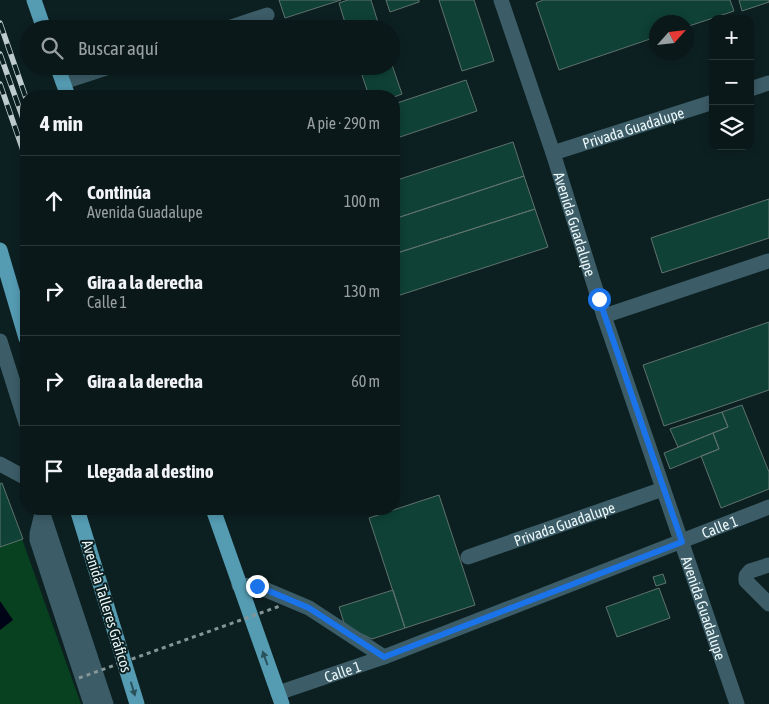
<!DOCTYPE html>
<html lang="es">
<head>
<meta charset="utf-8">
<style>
  body { margin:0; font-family:"Asap Condensed",sans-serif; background:#132122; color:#f1f3f6 }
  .controls { position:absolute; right:15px; top:15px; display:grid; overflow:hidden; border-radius:10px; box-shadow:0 2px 8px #0003 }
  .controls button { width:45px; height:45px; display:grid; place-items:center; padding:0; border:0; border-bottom:1px solid #2a3738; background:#0a1819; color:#f1f3f6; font:25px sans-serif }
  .compass { position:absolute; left:649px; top:15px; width:45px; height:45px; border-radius:50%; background:#0a1819; box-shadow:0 2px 8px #0003; rotate:63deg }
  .stop { position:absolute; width:15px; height:15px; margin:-11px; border:4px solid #1a73e8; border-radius:50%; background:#fff }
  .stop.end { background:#1a73e8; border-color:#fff; box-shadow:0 1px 5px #0008 }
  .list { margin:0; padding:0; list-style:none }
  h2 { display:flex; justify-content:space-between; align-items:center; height:65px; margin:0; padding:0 20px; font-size:21px }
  h2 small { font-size:16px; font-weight:400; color:#99a0a2 }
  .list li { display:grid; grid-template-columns:32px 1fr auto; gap:15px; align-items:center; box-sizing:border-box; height:90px; padding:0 20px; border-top:1px solid #2a3738 }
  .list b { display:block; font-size:19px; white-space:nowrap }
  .list p { margin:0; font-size:16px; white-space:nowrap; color:#99a0a2 }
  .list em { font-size:16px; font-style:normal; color:#99a0a2 }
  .icon { flex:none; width:28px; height:28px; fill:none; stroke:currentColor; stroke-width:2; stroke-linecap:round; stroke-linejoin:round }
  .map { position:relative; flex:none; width:769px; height:704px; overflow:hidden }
  .search { position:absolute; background:#0a1819; box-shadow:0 2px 8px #0003; left:20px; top:20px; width:380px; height:55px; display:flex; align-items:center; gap:12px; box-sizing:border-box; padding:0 18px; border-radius:28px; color:#99a0a2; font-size:19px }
  .panel { position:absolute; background:#0a1819; box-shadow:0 2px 8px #0003; left:20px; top:90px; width:380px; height:425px; border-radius:20px }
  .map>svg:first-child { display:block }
  .green { fill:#07411f }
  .water { fill:#000417 }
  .building { fill:#0f4136; stroke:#5f726c }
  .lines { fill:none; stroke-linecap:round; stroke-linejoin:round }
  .minor { stroke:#3c5c67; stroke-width:15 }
  .major { stroke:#559cb3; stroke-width:15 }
  .rail-casing { stroke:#bfcccd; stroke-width:5.5 }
  .rail { stroke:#0d2021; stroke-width:4; stroke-dasharray:11; stroke-linecap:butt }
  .path-bridge { stroke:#869596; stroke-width:3; stroke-dasharray:4 4; stroke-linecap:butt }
  .oneway { fill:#2a525b }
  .route { stroke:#1a73e8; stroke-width:6 }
  .labels { text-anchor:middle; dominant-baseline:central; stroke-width:4; stroke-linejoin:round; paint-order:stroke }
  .street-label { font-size:15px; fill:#ebf7f8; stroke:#0d2021 }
</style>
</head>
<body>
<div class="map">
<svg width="769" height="704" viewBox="0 0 769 704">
  <rect width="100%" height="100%" fill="#0d2021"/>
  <path class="green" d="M0,482L2,483L81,704H0Z"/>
  <path class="water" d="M0,601L13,620L0,630Z"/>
  <path class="building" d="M279,0H341L285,18Z
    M348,0H371L380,29H347L339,3Z
    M386,0H419V2L390,12Z
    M439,0H474L494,61L462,71Z
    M543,0H730L734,11L686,27V22H656V37L559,70L536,3Z
    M739,0H769V2L742,11Z
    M391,62L402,94L394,97L369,96L359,66H391Z
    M466,80L477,111L394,139V104Z
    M513,142L524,176L394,219V181Z
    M524,176L535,209L394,254V219Z
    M769,199V238L662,273L651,238Z
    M535,209L548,247L394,297V254Z
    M769,322V390L664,426L643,365Z
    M742,405L769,472V489L721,508L701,456L719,449L713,433L728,427L722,412Z
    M722,412L728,427L678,447L670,429Z
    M713,433L719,449L670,469L664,453Z
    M2,483L23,539L0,547V484Z
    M439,495L475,605L405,628L369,518Z
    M663,574L666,583L656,586L653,577Z
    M659,588L670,618L617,637L606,607Z
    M393,590L405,628L372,639L345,626L339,607Z"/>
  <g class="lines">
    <g class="minor">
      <path id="s1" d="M501,0L553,153L604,316L737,704"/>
      <path d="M225,29L267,15"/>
      <path d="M63,82L112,66"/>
      <path d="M750,89L769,83"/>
      <path id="s2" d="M553,153L713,102"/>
      <path d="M604,316L768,261"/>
      <path d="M0,341L26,423"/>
      <path d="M0,464L26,478"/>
      <path d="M43,509L37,534V540L91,704"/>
      <path d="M42,511L106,704"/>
      <path id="s3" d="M468,557L663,489"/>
      <path d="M769,565L750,571L746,576V581L769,604"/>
      <path d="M239,585L257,586L309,608L384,657"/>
      <path id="s4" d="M278,693L384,657L769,507"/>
    </g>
    <path class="major" d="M34,0L44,29
      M57,66L68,96
      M0,250L26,338
      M77,509L137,704
      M213,509L282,704"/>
    <g class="rail-casing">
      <path id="rail" d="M0,23L26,98
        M0,54L26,127
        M0,84L26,159"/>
    </g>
    <use href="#rail" class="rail"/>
    <path class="path-bridge" d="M79,678L280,606"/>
  </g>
  <defs><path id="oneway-solid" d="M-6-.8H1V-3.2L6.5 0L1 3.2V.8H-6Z" transform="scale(1.25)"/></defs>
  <g class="oneway">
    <use href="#oneway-solid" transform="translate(265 658) rotate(-110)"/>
    <use href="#oneway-solid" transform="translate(133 689) rotate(73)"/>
  </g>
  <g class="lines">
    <path class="route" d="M257,586L309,608L384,657L682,542L599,299"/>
  </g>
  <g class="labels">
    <g class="street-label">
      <text stroke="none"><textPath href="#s2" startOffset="84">Privada Guadalupe</textPath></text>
      <text stroke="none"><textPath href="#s1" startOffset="236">Avenida Guadalupe</textPath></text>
      <text stroke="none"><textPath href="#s3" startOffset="102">Privada Guadalupe</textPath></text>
      <text stroke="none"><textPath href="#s4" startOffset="472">Calle 1</textPath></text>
      <text transform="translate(107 606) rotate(73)">Avenida Talleres Gráficos</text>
      <text stroke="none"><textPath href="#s1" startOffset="641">Avenida Guadalupe</textPath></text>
      <text stroke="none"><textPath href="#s4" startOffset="68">Calle 1</textPath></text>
    </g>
  </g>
</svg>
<div class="controls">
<button>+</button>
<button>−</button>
<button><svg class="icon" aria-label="layers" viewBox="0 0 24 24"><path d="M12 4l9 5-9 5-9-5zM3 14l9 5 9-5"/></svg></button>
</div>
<svg class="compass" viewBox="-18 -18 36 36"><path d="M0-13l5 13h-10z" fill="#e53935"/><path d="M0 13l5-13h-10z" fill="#99a0a2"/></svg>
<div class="stop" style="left:599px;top:299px"></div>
<div class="stop end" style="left:257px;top:586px"></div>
<div class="search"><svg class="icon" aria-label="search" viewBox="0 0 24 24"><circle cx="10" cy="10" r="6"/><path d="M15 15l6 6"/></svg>Buscar aquí</div>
<section class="panel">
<h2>4 min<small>A pie · 290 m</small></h2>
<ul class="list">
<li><svg class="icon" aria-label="ahead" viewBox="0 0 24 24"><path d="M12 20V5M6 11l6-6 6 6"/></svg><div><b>Continúa</b><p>Avenida Guadalupe</p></div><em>100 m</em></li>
<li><svg class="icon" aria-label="right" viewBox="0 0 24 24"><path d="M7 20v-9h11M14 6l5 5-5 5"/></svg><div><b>Gira a la derecha</b><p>Calle 1</p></div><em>130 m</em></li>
<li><svg class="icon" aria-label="right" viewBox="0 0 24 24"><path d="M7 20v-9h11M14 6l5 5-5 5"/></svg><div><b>Gira a la derecha</b></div><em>60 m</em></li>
<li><svg class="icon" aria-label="arrive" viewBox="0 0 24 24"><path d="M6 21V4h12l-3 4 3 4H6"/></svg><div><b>Llegada al destino</b></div></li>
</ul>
</section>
</div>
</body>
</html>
